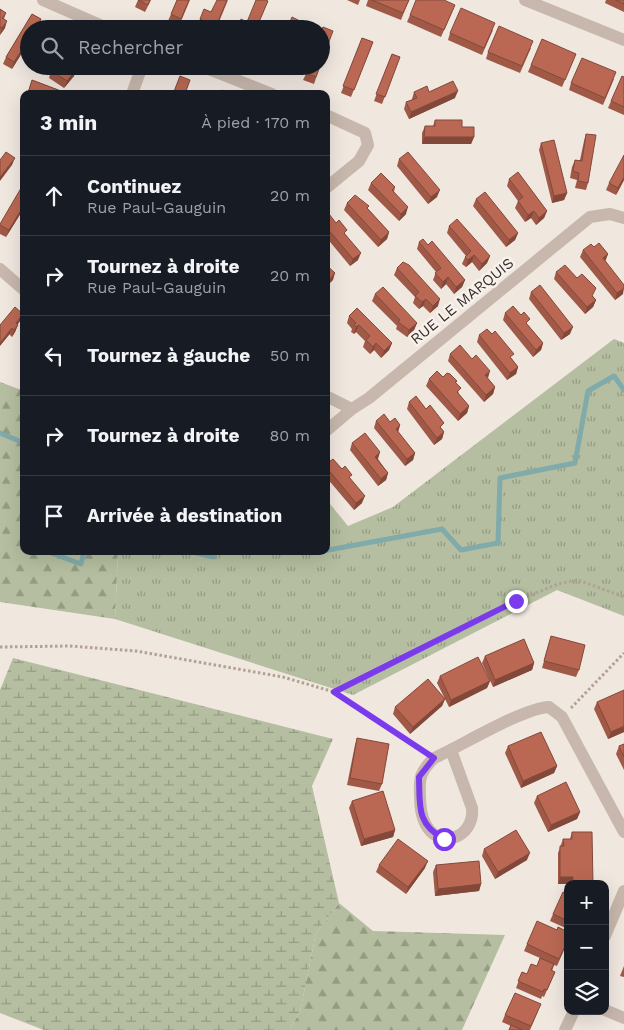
<!DOCTYPE html>
<html lang="fr">
<head>
<meta charset="utf-8">
<style>
  body { margin:0; font-family:"Work Sans",sans-serif; background:#242831; color:#f1f3f6 }
  .controls { position:absolute; right:15px; bottom:15px; display:grid; overflow:hidden; border-radius:10px; box-shadow:0 5px 20px #0002 }
  .controls button { width:45px; height:45px; display:grid; place-items:center; padding:0; border:0; border-bottom:1px solid #363941; background:#171b24; color:#f1f3f6; font:25px sans-serif }
  .stop { position:absolute; width:15px; height:15px; margin:-11px; border:4px solid #7c3aed; border-radius:50%; background:#fff }
  .stop.end { background:#7c3aed; border-color:#fff; box-shadow:0 1px 5px #0008 }
  .list { margin:0; padding:0; list-style:none }
  h2 { display:flex; justify-content:space-between; align-items:center; height:65px; margin:0; padding:0 20px; font-size:21px }
  h2 small { font-size:16px; font-weight:400; color:#9ea1a6 }
  .list li { display:grid; grid-template-columns:32px 1fr auto; gap:15px; align-items:center; box-sizing:border-box; height:80px; padding:0 20px; border-top:1px solid #363941 }
  .list b { display:block; font-size:19px; white-space:nowrap }
  .list p { margin:0; font-size:16px; white-space:nowrap; color:#9ea1a6 }
  .list em { font-size:16px; font-style:normal; color:#9ea1a6 }
  .icon { flex:none; width:28px; height:28px; fill:none; stroke:currentColor; stroke-width:2; stroke-linecap:round; stroke-linejoin:round }
  .map { position:relative; flex:none; width:624px; height:1030px; overflow:hidden }
  .search { position:absolute; background:#171b24; box-shadow:0 5px 20px #0002; left:20px; top:20px; width:310px; height:55px; display:flex; align-items:center; gap:12px; box-sizing:border-box; padding:0 18px; border-radius:28px; color:#9ea1a6; font-size:19px }
  .panel { position:absolute; background:#171b24; box-shadow:0 5px 20px #0002; left:20px; top:90px; width:310px; height:465px; border-radius:10px }
  .map>svg:first-child { display:block }
  .grass { fill:url(#grass-tufts) }
  .forest { fill:url(#forest-firs) }
  .wetland { fill:url(#wetland-marsh) }
  .lines { fill:none; stroke-linecap:round; stroke-linejoin:round }
  .stream { stroke:#80abaa; stroke-width:5 }
  .path { stroke:#b3a196; stroke-width:3; stroke-dasharray:2.5 2.5; stroke-linecap:butt }
  .minor { stroke:#c7b7ac; stroke-width:12 }
  .wall { fill:#a05947 }
  .shaded-wall { fill:#82493a }
  .building { fill:#ba6853; stroke:#82493a }
  .route { stroke:#7c3aed; stroke-width:6 }
  .labels { text-anchor:middle; dominant-baseline:central; stroke-width:5; stroke-linejoin:round; paint-order:stroke }
  .street-label { font-size:15px; fill:#362d2a; stroke:#f8f1eb }
</style>
</head>
<body>
<div class="map">
<svg width="624" height="1030" viewBox="0 0 624 1030">
  <defs>
    <pattern id="grass-tufts" width="24" height="20" patternUnits="userSpaceOnUse" patternTransform="scale(1.25)"><rect width="24" height="20" fill="#b5bea0"/><path d="M3 7l-1-3M5 7V3M7 7l1-3M15 17l-1-3M17 17v-4M19 17l1-3" fill="none" stroke="#949b83"/></pattern>
    <pattern id="forest-firs" width="22" height="20" patternUnits="userSpaceOnUse" patternTransform="scale(1.25)"><rect width="22" height="20" fill="#b5bea0"/><path d="M5 1l3.5 6h-7zM16 11l3.5 6h-7z" fill="#949b83"/></pattern>
    <pattern id="wetland-marsh" width="20" height="14" patternUnits="userSpaceOnUse" patternTransform="scale(1.25)"><rect width="20" height="14" fill="#b5bea0"/><path d="M1 5h8M5 5V1M11 12h8M15 12V8" fill="none" stroke="#949b83"/></pattern>
  </defs>
  <rect width="100%" height="100%" fill="#f0e7df"/>
  <path class="grass" d="M614,339L624,343V616L557,590L353,695L115,619L118,551H326V499L348,526L393,507Z"/>
  <path class="forest" d="M0,382L24,391V551H118L115,619L0,602Z
    M339,903L373,931L505,935L462,1030H289L300,1012L316,933Z"/>
  <path class="wetland" d="M13,658L333,739L312,786L339,903L316,933L300,1012L289,1030H44L0,1013V690Z"/>
  <g class="lines">
    <path class="stream" d="M0,433L24,443
      M46,551L81,564L84,551
      M187,551L214,557L216,551
      M323,551L442,529L461,550L498,543L500,478L575,463L588,391L614,376L624,390"/>
    <path class="path" d="M0,647L70,646L136,651L283,677L334,692L422,751
      M334,692L516,601L558,584L578,580L624,597
      M571,708L624,653"/>
    <path class="minor" d="M43,0L109,29
      M525,0L624,40
      M201,66L272,94
      M132,94L142,66
      M326,115L365,133L368,145L359,161L326,188
      M0,269L24,290
      M326,396L352,409
      M326,431L352,409L369,398L590,217L610,214L624,218
      M451,750L472,808C475,838 438,851 425,823C421,815 420,806 420,796C419,778 420,772 434,758C461,746 523,708 549,707L562,717L624,832
      M605,936L624,891
      M605,1010L624,1018
      M565,1030L574,1011"/>
  </g>
  <path class="wall" d="M138,0H151L145,12L135,7Z
    M177,0H190L179,26L168,21Z
    M228,0L216,29H203L197,26L200,19Z
    M347,0H360L358,5Z
    M368,0H409L401,20L366,6Z
    M606,0H624V12L605,3Z
    M0,9L6,13L4,19L5,28L0,35Z
    M452,12L441,37L407,22L410,15Z
    M32,14L41,19L39,26L37,29H29V44L28,43L12,69L3,64L6,57Z
    M493,30L482,55L448,40L450,33Z
    M362,38L373,42L351,97L341,93Z
    M531,48L520,73L486,59L488,52Z
    M392,54L400,57L382,104L374,101Z
    M573,61L562,87L528,72L531,65Z
    M54,66H76L75,68L74,76L64,88L49,78L51,71Z
    M302,66H320L314,84L303,80L306,74L300,72Z
    M624,77V115L608,108L611,101Z
    M614,79L603,105L569,90L571,83Z
    M32,80L69,94H27Z
    M414,92H429L455,98L409,119L404,109L406,102L412,100V99Z
    M435,120L462,127L474,137L471,144H422V133L425,126H433Z
    M586,134L588,183L586,190L575,188L577,180L570,178L572,167L575,160H580L584,141Z
    M541,143L567,193L564,200L552,203L539,150Z
    M399,159L437,197L428,204L397,166Z
    M509,179L547,211L544,218L536,225L531,218L525,222L515,208L518,201L507,186Z
    M624,180L616,195L606,190L609,183Z
    M371,183L395,187L394,192L406,214L399,221L368,190Z
    M476,199L518,233L515,240L506,247L473,206Z
    M347,203L368,209L389,232L387,239L378,247L344,210Z
    M24,208L6,237L0,234V224Z
    M326,216L346,235L358,260L350,266L326,237Z
    M449,226L490,256L487,263L479,271L472,262L466,267L462,264L465,257L466,256L447,233Z
    M419,242L428,245L465,280L462,287L454,294L446,284L441,289L433,280L436,272L417,249Z
    M594,247L608,254L605,262L623,294L615,300L580,257L583,250Z
    M397,268L438,306L430,313L423,306L419,309L413,303L415,297L394,275Z
    M556,272L593,296L596,300L593,307L585,314L554,279Z
    M531,292L570,334L561,340L529,299Z
    M375,294L417,323L414,330L407,337L396,329L397,326L372,301Z
    M505,313L528,325L543,343L541,350L533,357L503,320Z
    M349,316L392,343L389,350L381,358L374,350L370,354L363,347L365,341L356,332L354,334L351,332L352,329L347,323Z
    M20,321L18,324L15,332L12,337L0,325Z
    M479,335L512,359L518,367L516,374L507,380L477,342Z
    M450,354L472,359L495,387L493,394L484,402L448,361Z
    M443,377L457,381L456,383L459,394L469,406L467,413L458,421L426,386L429,379Z
    M409,402L442,429L444,432L442,439L434,445L407,409Z
    M376,421L390,422L400,425L398,432L415,453L413,460L405,466L374,428Z
    M352,443L378,459L388,473L386,480L378,486L350,450Z
    M326,464L350,479L362,503L354,510L326,477Z
    M551,636L579,670L576,677L542,668Z
    M485,656L534,663L532,670L493,687L482,663Z
    M440,676L490,681L487,688L449,707L437,683Z
    M445,699L442,706L410,734L393,714L395,707Z
    M597,702L624,732L608,739L594,709Z
    M357,738L382,784L379,791L347,785L355,745Z
    M624,744V770L616,754L619,746Z
    M508,746L557,766L554,773L521,788L505,753Z
    M537,796L580,812L577,819L548,832L534,803Z
    M352,801L395,830L393,837L361,846L349,808Z
    M572,832L593,884H558V853L563,839H570Z
    M484,849L527,860L495,879L482,856Z
    M379,865L425,868L406,894L376,872Z
    M436,865L481,884L479,891L435,896L433,872Z
    M568,894V929L550,921L553,914Z
    M568,932V941L557,966L554,965L552,971L555,972L544,997L542,996L541,999L516,988L522,972L527,974L537,966L540,958L524,951L527,944Z
    M624,966V977L620,976Z
    M538,1011L530,1030H509L511,1026L502,1022L505,1015Z"/>
  <path class="shaded-wall" d="M7,21L5,28L0,35L2,28Z
    M29,39L28,43L12,69L14,62Z
    M77,69L74,76L64,88L67,81Z
    M458,91L455,98L409,119L411,112Z
    M424,137H474L471,144H422Z
    M15,158L12,165L0,181V177Z
    M624,177V180L616,195L618,188Z
    M440,190L437,197L428,204L431,197Z
    M567,193L564,200L552,203L554,196Z
    M24,205V208L6,237L9,230Z
    M408,207L406,214L399,221L401,214Z
    M534,211L531,218L525,222L528,215Z
    M547,211L544,218L536,225L539,218Z
    M389,232L387,239L378,247L381,240Z
    M518,233L515,240L506,247L509,240Z
    M361,253L358,260L350,266L353,259Z
    M608,254L605,261L600,265L603,258Z
    M474,255L472,262L466,267L468,260Z
    M490,256L487,263L479,271L482,264Z
    M335,273L333,280L326,287L328,281Z
    M448,277L446,284L441,289L443,282Z
    M465,280L462,287L454,294L456,287Z
    M624,288L623,294L615,300L617,293Z
    M426,299L423,306L419,309L422,302Z
    M440,299L438,306L430,313L433,306Z
    M596,300L593,307L585,314L587,307Z
    M23,314L20,321L13,330L16,323Z
    M417,323L414,330L407,337L409,330Z
    M18,325L15,332L12,337L14,330Z
    M359,325L356,332L354,334L356,327Z
    M573,327L570,334L561,340L564,333Z
    M12,328L9,335L0,346V343Z
    M376,343L374,350L370,354L373,347Z
    M392,343L389,350L381,358L384,351Z
    M543,343L541,350L533,357L536,350Z
    M518,367L516,374L507,380L510,373Z
    M490,371L488,378L485,375Z
    M495,387L493,394L484,402L486,395Z
    M469,406L467,413L458,421L460,414Z
    M400,425L398,432L396,429Z
    M444,432L442,439L434,445L437,438Z
    M380,452L378,459L372,464L375,457Z
    M415,453L413,460L405,466L407,459Z
    M388,473L386,480L378,486L381,479Z
    M365,496L362,503L354,510L356,503Z
    M534,663L532,670L493,687L495,680Z
    M490,681L487,688L449,707L451,700Z
    M445,699L442,706L410,734L413,727Z
    M624,726V732L608,739L611,732Z
    M557,766L554,773L521,788L523,781Z
    M580,812L577,819L548,832L551,825Z
    M395,830L393,837L361,846L364,839Z
    M530,853L527,860L495,879L498,872Z
    M428,861L425,868L406,894L408,887Z
    M560,877H573L570,884H558Z
    M481,884L479,891L435,896L438,889Z"/>
  <path class="building" d="M138,0H150L148,5Z
    M177,0H189L181,19L171,14Z
    M217,0H227L215,29H206L204,28L206,22L200,19L204,9L211,12Z
    M256,0H266L268,1L256,29H237L241,19L247,22Z
    M372,0H409L403,13Z
    M416,0H444L455,5L444,30L410,15Z
    M616,0H624V4Z
    M461,8L495,23L484,48L450,33Z
    M0,9L6,13L2,18L7,21L2,28L0,27Z
    M32,14L41,19L36,28L37,29H29V39L14,62L6,57Z
    M292,17L300,21L297,29H287Z
    M499,26L533,41L522,66L488,52Z
    M323,27L333,31L321,63V31Z
    M362,38L373,42L354,90L343,86Z
    M542,39L576,54L565,80L531,65Z
    M392,54L400,57L385,97L376,94Z
    M582,58L616,72L605,98L571,83Z
    M54,66H75L74,67L77,69L67,81L51,71Z
    M306,66H320L316,77L306,73L308,67Z
    M180,76L190,80L186,91L189,92L188,94H173Z
    M622,76L624,77V107L611,101Z
    M32,80L69,94H39L29,90Z
    M453,81L458,91L411,112L406,102L417,98L414,92L427,86L429,92Z
    M222,90L230,94H220Z
    M435,120H462V127H474V137H424L425,126H435Z
    M586,134L596,135L588,183L578,181L579,173L573,171L575,160L582,161Z
    M554,140L567,193L554,196L541,143Z
    M6,152L15,158L0,177V160Z
    M408,152L440,190L431,197L399,159Z
    M624,155V177L618,188L609,183Z
    M518,172L547,211L539,218L534,211L528,215L518,201L523,197L509,179Z
    M381,173L395,187L392,190L408,207L401,214L371,183Z
    M24,183V205L9,230L0,225V224Z
    M485,192L518,233L509,240L476,199Z
    M355,195L369,206L367,208L389,232L381,240L347,203Z
    M329,214L336,223L339,220L347,230L344,233L361,253L353,259L326,227V216Z
    M457,219L490,256L482,264L474,255L468,260L465,257L471,251L449,226Z
    M423,239L428,245L432,241L465,280L456,287L448,277L443,282L435,273L441,268L419,242Z
    M599,243L608,254L603,258L624,285V288L617,293L583,250L591,244L594,247Z
    M403,262L409,265L440,299L433,306L426,299L422,302L415,296L419,292L397,268Z
    M326,265L335,273L328,281L326,280Z
    M565,265L577,278L582,274L596,288L592,296L596,300L587,307L556,272Z
    M540,285L573,327L564,333L531,292Z
    M383,287L417,323L409,330L398,322L400,320L375,294Z
    M513,306L521,315L524,312L530,319L526,323L543,343L536,350L505,313Z
    M15,307L23,314L16,323L18,325L14,330L12,328L0,343V325Z
    M357,308L392,343L384,351L376,343L373,347L366,340L370,336L359,325L356,327L354,325L356,323L349,316Z
    M326,311L329,313L326,319Z
    M487,329L492,334L495,331L514,354L510,357L518,367L510,373L479,335Z
    M460,345L472,359L476,355L490,371L485,375L495,387L486,395L450,354Z
    M437,371L443,377L447,373L450,374L457,381L455,382L461,388L457,392L469,406L460,414L429,379Z
    M416,396L426,409L430,405L444,423L440,427L444,432L437,438L409,402Z
    M384,414L390,422L395,418L400,425L396,429L415,453L407,459L376,421Z
    M365,433L380,452L375,457L388,473L381,479L352,443Z
    M333,459L342,469L345,466L352,475L349,477L365,496L356,503L326,467V464Z
    M551,636L585,645L579,670L544,661Z
    M524,639L534,663L495,680L485,656Z
    M478,657L490,681L451,700L440,676Z
    M428,679L445,699L413,727L395,707Z
    M624,690V726L611,732L597,702Z
    M541,732L557,766L523,781L508,746Z
    M357,738L389,744L382,784L350,778Z
    M624,744V757L619,746Z
    M566,782L580,812L551,825L537,796Z
    M383,791L395,830L364,839L352,801Z
    M516,830L530,853L498,872L484,849Z
    M572,832H592L593,884H573V877H560V846H564L563,839H572Z
    M398,839L428,861L408,887L379,865Z
    M479,861L481,884L438,889L436,865Z
    M563,892L568,894V921L553,914Z
    M537,921L557,930L558,927L568,932V940L559,959L527,944Z
    M540,958L554,964L551,970L555,972L547,990L544,989L543,992L518,981L522,972L527,974L531,964L537,966Z
    M515,993L541,1004L531,1026L505,1015Z
    M511,1025L522,1030H509Z"/>
  <g class="lines">
    <path class="route" d="M444,839C416,824 420,805 419,777L434,758L334,692L516,601"/>
  </g>
  <g class="labels">
    <g class="street-label">
      <text transform="translate(462 301) rotate(-39)">RUE LE MARQUIS</text>
    </g>
  </g>
</svg>
<div class="controls">
<button>+</button>
<button>−</button>
<button><svg class="icon" aria-label="layers" viewBox="0 0 24 24"><path d="M12 4l9 5-9 5-9-5zM3 14l9 5 9-5"/></svg></button>
</div>
<div class="stop" style="left:444px;top:839px"></div>
<div class="stop end" style="left:516px;top:601px"></div>
<div class="search"><svg class="icon" aria-label="search" viewBox="0 0 24 24"><circle cx="10" cy="10" r="6"/><path d="M15 15l6 6"/></svg>Rechercher</div>
<section class="panel">
<h2>3 min<small>À pied · 170 m</small></h2>
<ul class="list">
<li><svg class="icon" aria-label="ahead" viewBox="0 0 24 24"><path d="M12 20V5M6 11l6-6 6 6"/></svg><div><b>Continuez</b><p>Rue Paul-Gauguin</p></div><em>20 m</em></li>
<li><svg class="icon" aria-label="right" viewBox="0 0 24 24"><path d="M7 20v-9h11M14 6l5 5-5 5"/></svg><div><b>Tournez à droite</b><p>Rue Paul-Gauguin</p></div><em>20 m</em></li>
<li><svg class="icon" aria-label="left" viewBox="0 0 24 24"><path d="M17 20v-9H6M10 6l-5 5 5 5"/></svg><div><b>Tournez à gauche</b></div><em>50 m</em></li>
<li><svg class="icon" aria-label="right" viewBox="0 0 24 24"><path d="M7 20v-9h11M14 6l5 5-5 5"/></svg><div><b>Tournez à droite</b></div><em>80 m</em></li>
<li><svg class="icon" aria-label="arrive" viewBox="0 0 24 24"><path d="M6 21V4h12l-3 4 3 4H6"/></svg><div><b>Arrivée à destination</b></div></li>
</ul>
</section>
</div>
</body>
</html>
